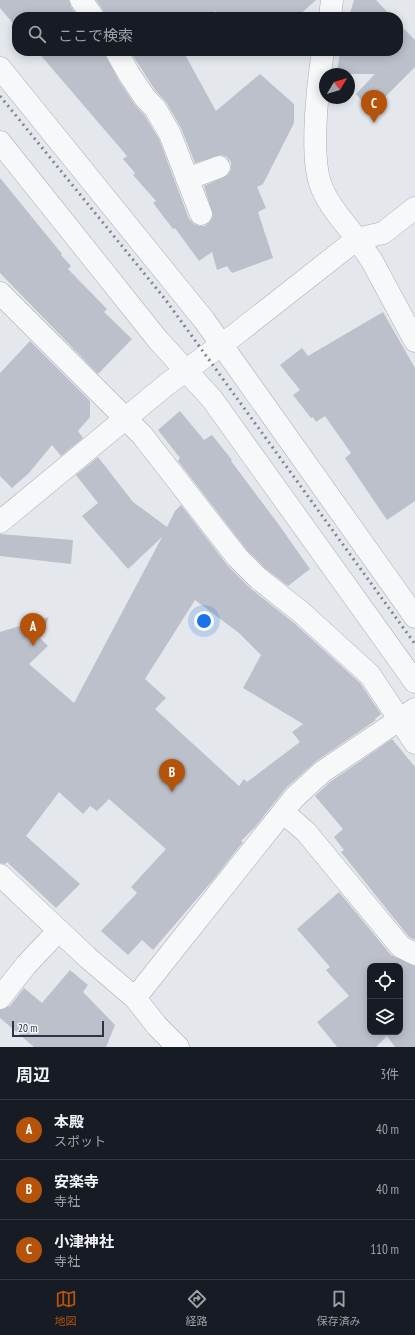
<!DOCTYPE html>
<html lang="ja">
<head>
<meta charset="utf-8">
<style>
  body { margin:0; font-family:"PT Sans Narrow","Noto Sans JP",sans-serif; background:#20242c; color:#f1f3f6 }
  .controls { position:absolute; right:12px; bottom:12px; display:grid; overflow:hidden; border-radius:8px; box-shadow:0 2px 10px #0003 }
  .controls button { width:36px; height:36px; display:grid; place-items:center; padding:0; border:0; border-bottom:1px solid #363941; background:#171b24; color:#f1f3f6; font:20px sans-serif }
  .compass { position:absolute; left:319px; top:68px; width:36px; height:36px; border-radius:50%; background:#171b24; box-shadow:0 2px 10px #0003; rotate:52deg }
  .scale { position:absolute; left:12px; bottom:10px; width:92px; box-sizing:border-box; padding-left:4px; border:2px solid #2b3445; border-top:0; font-size:11px; line-height:14px; white-space:nowrap; color:#2b3445; -webkit-text-stroke:3px #f4f6f9; paint-order:stroke }
  .you { position:absolute; left:204px; top:621px; width:14px; height:14px; margin:-10px; border:3px solid #fff; border-radius:50%; background:#1a73e8; box-shadow:0 0 0 6px #1a73e833 }
  .badge { display:grid; place-items:center; width:26px; height:26px; border-radius:50%; background:#b45309; color:#fff; font-size:13px; font-weight:700 }
  .pin { position:absolute; translate:-50% -33px; filter:drop-shadow(0 1px 2px #0008) }
  .pin::after { content:''; position:absolute; top:21px; width:14px; height:12px; background:inherit; clip-path:polygon(0 0,100% 0,50% 100%) }
  .list { margin:0; padding:0; list-style:none }
  h2 { display:flex; justify-content:space-between; align-items:center; height:52px; margin:0; padding:0 16px; font-size:17px }
  h2 small { font-size:13px; font-weight:400; color:#9ea1a6 }
  .list li { display:grid; grid-template-columns:26px 1fr auto; gap:12px; align-items:center; box-sizing:border-box; height:60px; padding:0 16px; border-top:1px solid #363941 }
  .list b { display:block; font-size:15px; white-space:nowrap }
  .list p { margin:0; font-size:13px; white-space:nowrap; color:#9ea1a6 }
  .list em { font-size:13px; font-style:normal; color:#9ea1a6 }
  .icon { flex:none; width:22px; height:22px; fill:none; stroke:currentColor; stroke-width:2; stroke-linecap:round; stroke-linejoin:round }
  .map { position:relative; flex:none; width:415px; height:1047px; overflow:hidden }
  .search { position:absolute; background:#171b24; box-shadow:0 2px 10px #0003; left:12px; right:12px; top:12px; height:44px; display:flex; align-items:center; gap:10px; box-sizing:border-box; padding:0 14px; border-radius:16px; color:#9ea1a6; font-size:15px }
  .sheet { height:232px; background:#171b24 }
  nav { display:flex; justify-content:space-around; align-items:center; box-sizing:border-box; height:56px; border-top:1px solid #363941; background:#171b24; font-size:11px; color:#9ea1a6 }
  nav a { display:grid; justify-items:center; gap:2px }
  nav .on { color:#b45309 }
  .map>svg:first-child { display:block }
  .building { fill:#bbc0ca; fill-rule:evenodd }
  .lines { fill:none; stroke-linecap:round; stroke-linejoin:round }
  .minor-casing { stroke:#a9aeb7; stroke-width:23 }
  .tertiary-casing { stroke:#a9aeb7; stroke-width:23 }
  .minor { stroke:#f7f8fa; stroke-width:22 }
  .tertiary { stroke:#f7f8fa; stroke-width:22 }
  .rail { stroke:#7d8696; stroke-width:3; stroke-dasharray:2 4; stroke-linecap:butt }
</style>
</head>
<body>
<div class="map">
<svg width="415" height="1047" viewBox="0 0 415 1047">
  <rect width="100%" height="100%" fill="#e4e7ec"/>
  <path class="building" d="M0,0H69L71,7L78,17H17V28L0,8Z
    M96,0H316L297,17H221L215,11L207,17H105L103,10Z
    M354,0H376L392,17H349Z
    M398,23L415,40V67L371,111L356,94L375,74H337L340,51H398Z
    M37,51H104L119,81L135,105L145,116L159,139L189,219L194,224L199,226H205L210,222L213,216L204,186L228,175L231,169V162L227,157L221,155L195,163L181,128L166,102L155,90L130,51H183L216,111L260,74L294,104V123L263,184L257,187L266,208L258,212L273,258L232,273L227,266L217,270L212,252L199,261L175,228L173,229L153,203L156,201L133,175L135,173L123,159L127,156Z
    M0,178L62,254L61,255L71,266L68,269L107,309L104,312L132,339L98,374L0,273Z
    M383,312L415,368V501L387,520L345,458L351,453L325,416L316,422L313,417L311,418L293,395L300,390L280,365L302,348L308,356Z
    M30,341L90,401V417L78,431L83,438L61,456L52,445L29,473L12,488L0,476V373Z
    M180,411L204,440L212,435L232,460L231,461L279,525L310,569L288,586L267,570L246,549L178,461L180,458L158,430Z
    M98,457L133,502L167,527L175,511L181,505L228,566L250,588L294,623L360,683L381,714L375,719L376,720L315,762L285,789L255,827L241,841L243,842L213,880L153,950L142,940L128,955L101,931L137,893L131,887L166,849L109,799L97,811L90,806L83,814L59,792L26,836L80,884L56,908L7,862L5,864L0,863V632L49,617L40,638L48,646L29,664L74,703L162,537L128,569L82,516L98,503L76,475ZM195,600L239,633L261,655L243,688L303,724L292,732L300,742L247,782L244,779L239,786L155,709L166,698L145,679Z
    M0,534L73,540L71,564L0,556Z
    M392,739L415,767V940L409,937L341,852L344,850L334,837L343,829L315,796L330,782Z
    M339,892L391,955L415,966V1047H395L387,1036L376,1047H337L317,1022L349,996L326,970L330,967L297,929ZM370,966H400V1032H370Z
    M70,970L88,985L83,992L115,1025L106,1047H34L0,1018V1010L10,1006L24,988L42,1003Z"/>
  <g class="lines">
    <g class="minor-casing">
      <path id="minor" d="M81,0L93,17
        M116,51L129,74L145,98L155,108L170,134L201,214
        M0,68L204,320L415,617
        M0,142L158,340L212,399L415,682
        M187,179L219,167
        M0,293L142,435L237,557L259,579L302,613L370,675L415,743
        M0,522L166,385L236,334L357,239L372,261L415,341
        M283,812L306,832L401,947L415,954
        M0,875L87,957L135,998L157,1026L178,1047
        M0,998L26,965L59,930
        M135,998L294,798L322,772L415,709"/>
    </g>
    <g class="tertiary-casing">
      <path id="tertiary" d="M330,17L332,0
        M323,51C318,84 310,152 320,183C327,204 344,222 357,239L383,233L415,208"/>
    </g>
    <use href="#minor" class="minor"/>
    <use href="#tertiary" class="tertiary"/>
    <path class="rail" d="M0,96L165,299L415,644"/>
  </g>
</svg>
<div class="controls">
<button><svg class="icon" aria-label="locate" viewBox="0 0 24 24"><circle cx="12" cy="12" r="6"/><path d="M12 2v4M12 18v4M2 12h4M18 12h4"/></svg></button>
<button><svg class="icon" aria-label="layers" viewBox="0 0 24 24"><path d="M12 4l9 5-9 5-9-5zM3 14l9 5 9-5"/></svg></button>
</div>
<svg class="compass" viewBox="-18 -18 36 36"><path d="M0-13l5 13h-10z" fill="#e53935"/><path d="M0 13l5-13h-10z" fill="#9ea1a6"/></svg>
<div class="scale">20 m</div>
<div class="you"></div>
<div class="pin badge" style="left:33px;top:646px">A</div>
<div class="pin badge" style="left:172px;top:792px">B</div>
<div class="pin badge" style="left:374px;top:123px">C</div>
<div class="search"><svg class="icon" aria-label="search" viewBox="0 0 24 24"><circle cx="10" cy="10" r="6"/><path d="M15 15l6 6"/></svg>ここで検索</div>
</div>
<section class="sheet">
<h2>周辺<small>3件</small></h2>
<ul class="list">
<li><span class="badge">A</span><div><b>本殿</b><p>スポット</p></div><em>40 m</em></li>
<li><span class="badge">B</span><div><b>安楽寺</b><p>寺社</p></div><em>40 m</em></li>
<li><span class="badge">C</span><div><b>小津神社</b><p>寺社</p></div><em>110 m</em></li>
</ul>
</section>
<nav>
<a class="on"><svg class="icon" aria-label="map" viewBox="0 0 24 24"><path d="M3 6l6-2 6 2 6-2v14l-6 2-6-2-6 2zM9 4v14M15 6v14"/></svg>地図</a>
<a><svg class="icon" aria-label="directions" viewBox="0 0 24 24"><path d="M12 3l9 9-9 9-9-9zM9 14v-3h6M13 9l2 2-2 2"/></svg>経路</a>
<a><svg class="icon" aria-label="saved" viewBox="0 0 24 24"><path d="M7 4h10v16l-5-4-5 4z"/></svg>保存済み</a>
</nav>
</body>
</html>
